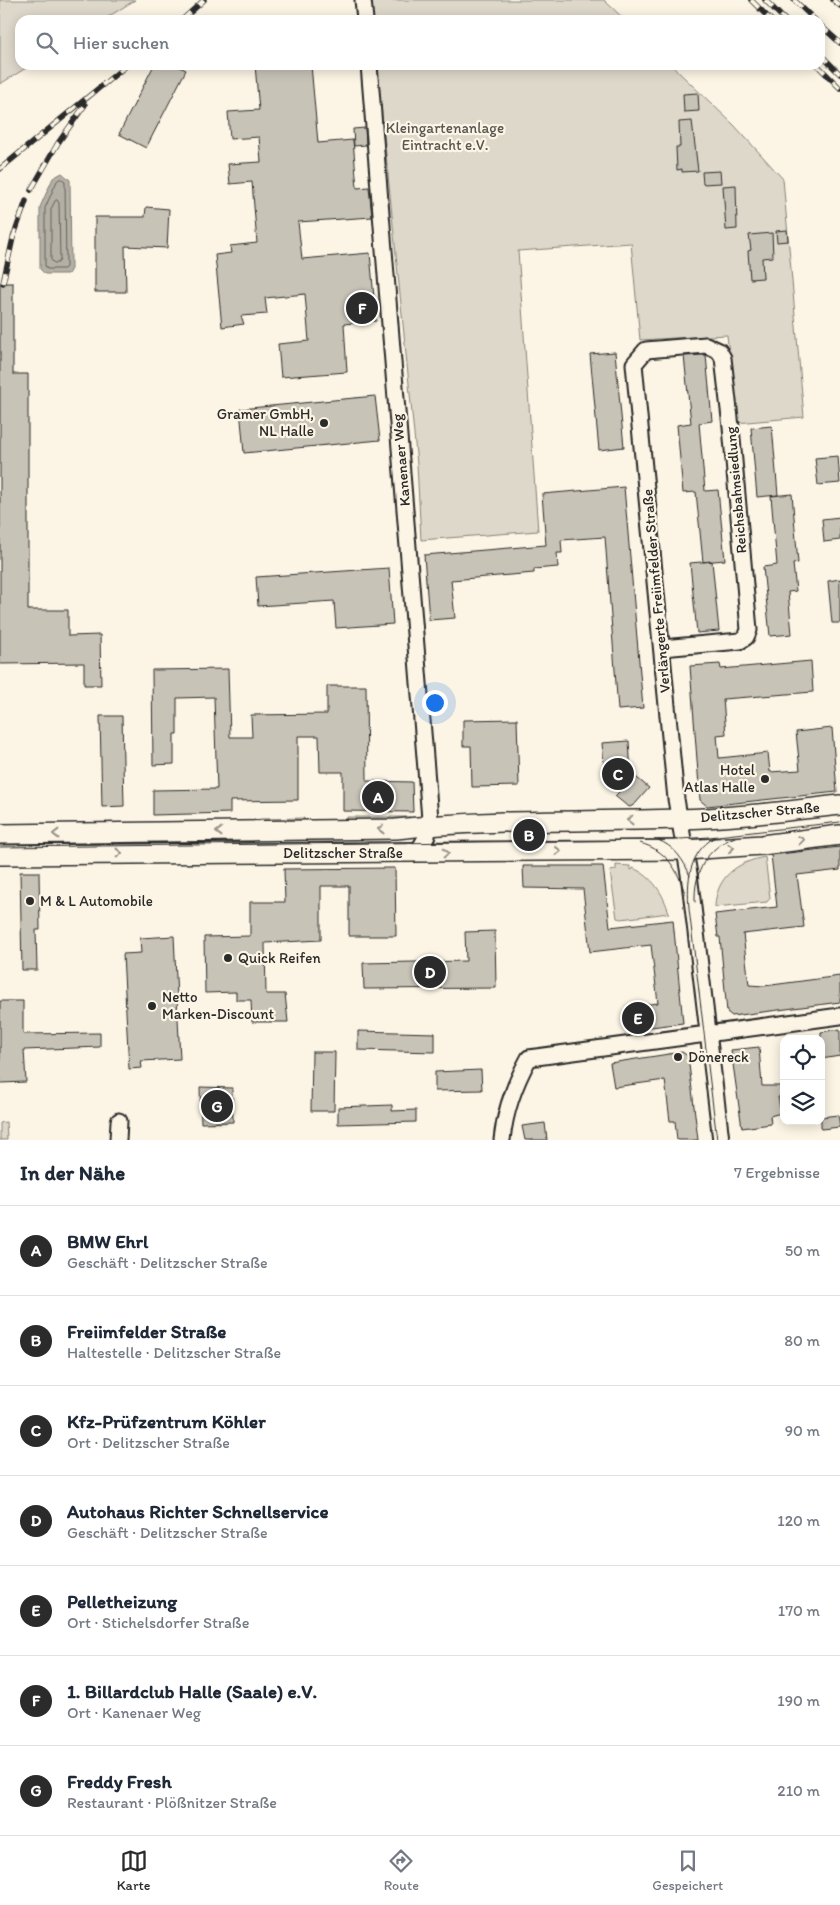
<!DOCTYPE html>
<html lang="de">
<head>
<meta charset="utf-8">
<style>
  body { margin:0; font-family:Itim,sans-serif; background:#f2f2f3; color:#1f2937 }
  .controls { position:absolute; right:15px; bottom:15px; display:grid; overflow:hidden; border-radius:10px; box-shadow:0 2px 12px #0003 }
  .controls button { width:45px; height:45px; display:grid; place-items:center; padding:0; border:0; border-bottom:1px solid #e0e1e3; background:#fff; color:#1f2937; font:25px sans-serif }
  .you { position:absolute; left:434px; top:702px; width:18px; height:18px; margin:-12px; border:4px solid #fff; border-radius:50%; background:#1a73e8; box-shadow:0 0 0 8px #1a73e833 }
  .badge { display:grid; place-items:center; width:32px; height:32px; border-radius:50%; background:#2b2b2b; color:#fff; font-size:16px; font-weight:700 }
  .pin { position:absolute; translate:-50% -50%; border:2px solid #fff; box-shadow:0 1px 5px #0006 }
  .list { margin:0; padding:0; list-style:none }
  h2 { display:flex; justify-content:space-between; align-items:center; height:65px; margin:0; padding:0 20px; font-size:21px }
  h2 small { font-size:16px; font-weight:400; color:#747a83 }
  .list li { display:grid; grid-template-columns:32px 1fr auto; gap:15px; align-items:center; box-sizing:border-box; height:90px; padding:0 20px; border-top:1px solid #e0e1e3 }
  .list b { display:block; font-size:19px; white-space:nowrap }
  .list p { margin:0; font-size:16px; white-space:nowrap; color:#747a83 }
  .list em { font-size:16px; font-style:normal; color:#747a83 }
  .icon { flex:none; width:28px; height:28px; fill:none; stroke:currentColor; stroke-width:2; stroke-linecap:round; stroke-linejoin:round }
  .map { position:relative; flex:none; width:840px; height:1140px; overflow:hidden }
  .search { position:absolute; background:#fff; box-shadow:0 2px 12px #0003; left:15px; right:15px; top:15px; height:55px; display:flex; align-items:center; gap:12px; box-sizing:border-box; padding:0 18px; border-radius:15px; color:#747a83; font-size:19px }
  .sheet { height:695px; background:#fff }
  nav { display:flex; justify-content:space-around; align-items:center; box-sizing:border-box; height:70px; border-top:1px solid #e0e1e3; background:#fff; font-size:14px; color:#747a83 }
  nav a { display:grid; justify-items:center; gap:2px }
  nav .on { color:#2b2b2b }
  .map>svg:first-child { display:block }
  .green { fill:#ded8ca; stroke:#84827a }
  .water { fill:#b4b0a5; stroke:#7d7b74 }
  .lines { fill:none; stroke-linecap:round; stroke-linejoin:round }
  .shore { stroke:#62605c; stroke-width:1 }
  .building { fill:#c8c3b7; stroke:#2b2b2b }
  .minor-casing { stroke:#2b2b2b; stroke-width:19 }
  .major-casing { stroke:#2b2b2b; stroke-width:22 }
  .minor { stroke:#fcf5e5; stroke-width:15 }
  .major { stroke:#fcf5e5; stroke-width:19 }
  .tram { stroke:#2b2b2b; stroke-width:1 }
  .rail-casing { stroke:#2b2b2b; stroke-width:5.5 }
  .rail { stroke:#fcf5e5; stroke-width:4; stroke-dasharray:11; stroke-linecap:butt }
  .oneway { stroke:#949088 }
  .poi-dot { fill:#2b2b2b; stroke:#fcf5e5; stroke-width:2 }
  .labels { text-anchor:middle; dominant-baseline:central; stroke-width:4.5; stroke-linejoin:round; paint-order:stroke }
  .park-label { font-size:15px; fill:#585653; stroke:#fcf5e5 }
  .poi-label { font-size:15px; fill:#2b2b2b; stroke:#fcf5e5; text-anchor:start }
  .street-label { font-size:15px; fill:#2b2b2b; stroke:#fcf5e5 }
</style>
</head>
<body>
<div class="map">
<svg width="840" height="1140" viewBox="0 0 840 1140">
  <rect width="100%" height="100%" fill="#fcf5e5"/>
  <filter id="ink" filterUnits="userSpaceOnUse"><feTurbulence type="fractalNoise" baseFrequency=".02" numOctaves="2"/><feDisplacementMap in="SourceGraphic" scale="10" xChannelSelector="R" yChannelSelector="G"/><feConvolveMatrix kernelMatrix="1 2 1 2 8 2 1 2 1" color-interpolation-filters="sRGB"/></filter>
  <g filter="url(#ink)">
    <path class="green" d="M0,0H135L103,20H20V65H31L0,84Z
      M370,0H604L625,20H372Z
      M377,65H671L734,125L783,179L804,417L736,423L727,335L640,340L631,243L518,251L538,531L421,540L417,464Z
      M347,817H410L401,820L348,821Z
      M304,818L303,821L262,822L260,819Z
      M765,857L770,898L767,902L715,907C716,877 737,862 765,857Z
      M616,865L630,866V869L632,870L633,868C653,877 663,893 669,913L621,919L617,918L610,871L616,870Z
      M6,1122L7,1140H0V1123Z"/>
    <path class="water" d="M62,173L70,180L71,269L68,274H45L40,269V207L53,178Z"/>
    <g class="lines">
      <path class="shore" d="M60,179H63L65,182L66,267L64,269H47L45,266V208L57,181Z
        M57,200L59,203L60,260L58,263H54L51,260V209L55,201Z"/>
    </g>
    <path class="building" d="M154,65H175L186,70L146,148L119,134Z
      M255,65H311L318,143L353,140L357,188L369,187L372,217L298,222L302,259L370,253L376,321L344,324L347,372L281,377L278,344L309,341L305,294L265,298L267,314L241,316L244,324L222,327L215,255L231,253L230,246L257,243L252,182L230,184L228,164L261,162L259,137L230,139L228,112L259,110Z
      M698,93L699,111L684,112L683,94Z
      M692,121L698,171L682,172V169L677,170L676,147H680L679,122Z
      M365,128L366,145L354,146L353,129Z
      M720,171L721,183L703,184L702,172Z
      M736,185L737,229L726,230L723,186Z
      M146,207L169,209L167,248L125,246L126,292H95V217H145Z
      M787,230L788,241L777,242L776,231Z
      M772,233L773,257L762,258L763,278L750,279L748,251L751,250L749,235Z
      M0,283H13V374H28V610H68V636L100,635L101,685H84V663L0,664Z
      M615,352L624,447L599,450L590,354Z
      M704,355H706L712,421L699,423L705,491L718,490L725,560L703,562L696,492L683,493L677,425L691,423L684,356Z
      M375,396L380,440L244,453L240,409Z
      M772,426L778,495L757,497L751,428Z
      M838,456L840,483L818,485L815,458Z
      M624,487L643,708L618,710L605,537L561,540L562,553H557L558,567L534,569V573L451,580L455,618L429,620L424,555L546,545L542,494Z
      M792,494L798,563L793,564L796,591L788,592L792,634L770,636L763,567L777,565L771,496Z
      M840,517V540L824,542L822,519Z
      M712,561L719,631L697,633L690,563Z
      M389,568L393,624L336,628L334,601L258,606L256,577Z
      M840,579V623H832L828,581Z
      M811,661L813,692L723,699L726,734L717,735L719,758L768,753L770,772L800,770L796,732L832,728L837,792L707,806L700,800L690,666L720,664L721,669Z
      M228,669L230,737H252L251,715L327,714V686H366L367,781L412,782L413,812L343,811V772H320L319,736H298V800L230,801V813L153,815V790L217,789L214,697L177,698V734H174V764L153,765L152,670Z
      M100,716H122L124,806L102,807Z
      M517,719L519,786L472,787L471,746H463V720Z
      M629,741L631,773L649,788L635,804L630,807L626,805L615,796L620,791L609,775H605L602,743Z
      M840,847V870L797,875L804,927L743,934L749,985L764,986L840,976V1002L732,1016L727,1012L720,937H718L715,914L777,907L771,855Z
      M523,866H603L610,927L673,920L683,1023L643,1028V1025H634L632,1012L641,1010V1005L658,1003L651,945L590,952L583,889L524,888Z
      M395,868L396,936H349V886H321V940L265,943L266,994H285L288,1022H252L251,1000H236V992L205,993L204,937L250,936V902H285L284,869Z
      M20,872H39L40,930H36L37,970H22Z
      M495,931L496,988L364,989L363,963L466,961L465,932Z
      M174,936L180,1059L141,1061L142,1068L129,1069L123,954L141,953L140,938Z
      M0,1001H23V1034L100,1033V1047L24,1050L26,1082L0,1083Z
      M840,1029V1056L821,1059V1032Z
      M358,1031L435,1033V1052L358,1050Z
      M759,1047L762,1086H784V1097H778L781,1113L770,1116L771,1124L742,1128L731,1050Z
      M312,1052H335L334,1111H311Z
      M682,1052L688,1056L698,1140H677L675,1121H670L665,1080L614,1087L610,1063Z
      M481,1070L482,1090L435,1091V1072Z
      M200,1087L232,1088L233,1122L201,1123Z
      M392,1105V1111L416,1110V1122L338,1124V1107Z
      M838,1115L840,1127L821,1129V1117Z
      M545,1123L547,1140H525L522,1126Z"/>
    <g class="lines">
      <g class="minor-casing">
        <path id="minor" d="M363,0L365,20
          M369,65L430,819L427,836L417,853
          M662,648L740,641L746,637L749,630L731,427L723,358L719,351L706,345L646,350L634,364L676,799L689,874L721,1140
          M118,1140L119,1121
          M502,1140C505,1110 514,1085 529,1058L840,1016"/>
      </g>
      <g class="major-casing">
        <path id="major" d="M0,834L396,829C489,819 583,822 677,819C732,818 786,811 840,805
          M0,855L686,850L762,845L840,835"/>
      </g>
      <use href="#minor" class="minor"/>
      <use href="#major" class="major"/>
      <path class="tram" d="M715,837C688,853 687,881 689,909L717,1140
        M658,840C674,846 684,860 690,876
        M640,843C666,850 678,869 685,894
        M0,847L666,840L709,837L840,822
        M695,902C694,872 706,848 735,837"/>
      <g class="rail-casing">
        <path id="rail" d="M751,0L771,20
          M765,0L785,20
          M794,0L815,20
          M833,0L840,6
          M182,20L204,0
          M820,25L840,43
          M820,54L840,74
          M817,65L840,88
          M0,169L127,65
          M31,190L58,143L85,105
          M3,283L13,238L26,201"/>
      </g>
      <use href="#rail" class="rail"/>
    </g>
    <defs><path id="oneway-chevron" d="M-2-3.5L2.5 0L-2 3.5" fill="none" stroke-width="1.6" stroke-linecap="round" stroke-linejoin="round" transform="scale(1.25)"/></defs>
    <g class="oneway">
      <use href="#oneway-chevron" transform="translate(630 820) rotate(179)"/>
      <use href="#oneway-chevron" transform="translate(381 829) rotate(179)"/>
      <use href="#oneway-chevron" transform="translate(219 832) rotate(180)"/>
      <use href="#oneway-chevron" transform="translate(56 834) rotate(180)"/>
      <use href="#oneway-chevron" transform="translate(801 840) rotate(-7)"/>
      <use href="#oneway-chevron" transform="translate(731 848) rotate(-5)"/>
      <use href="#oneway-chevron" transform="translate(558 851) rotate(-1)"/>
      <use href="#oneway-chevron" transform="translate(119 853) rotate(-1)"/>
      <use href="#oneway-chevron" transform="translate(446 853) rotate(-1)"/>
    </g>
  </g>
  <g class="poi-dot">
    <circle cx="324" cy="423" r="5"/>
    <circle cx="765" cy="779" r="5"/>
    <circle cx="30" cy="901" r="5"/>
    <circle cx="228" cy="958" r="5"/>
    <circle cx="152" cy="1006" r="5"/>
    <circle cx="678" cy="1057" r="5"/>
  </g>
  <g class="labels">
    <g class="park-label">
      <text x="445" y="128">Kleingartenanlage<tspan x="445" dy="17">Eintracht e.V.</tspan></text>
    </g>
    <g class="poi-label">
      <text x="314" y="414" text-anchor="end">Gramer GmbH,<tspan x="314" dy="17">NL Halle</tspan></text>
      <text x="755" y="770" text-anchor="end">Hotel<tspan x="755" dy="17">Atlas Halle</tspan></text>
      <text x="40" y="901">M &amp; L Automobile</text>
      <text x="238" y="958">Quick Reifen</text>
      <text x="162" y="997">Netto<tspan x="162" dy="17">Marken-Discount</tspan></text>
      <text x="688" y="1057">Dönereck</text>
    </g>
    <g class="street-label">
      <text transform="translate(401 460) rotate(-95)">Kanenaer Weg</text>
      <text transform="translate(736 490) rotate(-95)">Reichsbahnsiedlung</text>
      <text transform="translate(656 591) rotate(-95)">Verlängerte Freiimfelder Straße</text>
      <text transform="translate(760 812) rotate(-5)">Delitzscher Straße</text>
      <text x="343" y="853">Delitzscher Straße</text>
    </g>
  </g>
</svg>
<div class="controls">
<button><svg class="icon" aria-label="locate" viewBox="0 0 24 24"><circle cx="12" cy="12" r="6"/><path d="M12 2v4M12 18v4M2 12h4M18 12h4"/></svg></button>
<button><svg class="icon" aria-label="layers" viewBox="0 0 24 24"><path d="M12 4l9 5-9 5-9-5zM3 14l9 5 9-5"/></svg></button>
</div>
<div class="you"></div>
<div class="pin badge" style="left:378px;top:797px">A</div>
<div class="pin badge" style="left:529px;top:835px">B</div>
<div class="pin badge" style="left:618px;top:774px">C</div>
<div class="pin badge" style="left:430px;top:972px">D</div>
<div class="pin badge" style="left:638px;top:1018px">E</div>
<div class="pin badge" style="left:362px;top:308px">F</div>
<div class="pin badge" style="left:217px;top:1106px">G</div>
<div class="search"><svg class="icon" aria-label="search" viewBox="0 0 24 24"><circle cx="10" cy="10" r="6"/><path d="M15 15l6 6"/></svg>Hier suchen</div>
</div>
<section class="sheet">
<h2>In der Nähe<small>7 Ergebnisse</small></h2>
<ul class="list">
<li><span class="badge">A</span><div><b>BMW Ehrl</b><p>Geschäft · Delitzscher Straße</p></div><em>50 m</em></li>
<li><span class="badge">B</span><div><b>Freiimfelder Straße</b><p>Haltestelle · Delitzscher Straße</p></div><em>80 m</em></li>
<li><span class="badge">C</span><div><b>Kfz-Prüfzentrum Köhler</b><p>Ort · Delitzscher Straße</p></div><em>90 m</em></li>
<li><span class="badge">D</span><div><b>Autohaus Richter Schnellservice</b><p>Geschäft · Delitzscher Straße</p></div><em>120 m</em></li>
<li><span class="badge">E</span><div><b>Pelletheizung</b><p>Ort · Stichelsdorfer Straße</p></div><em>170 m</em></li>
<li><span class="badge">F</span><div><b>1. Billardclub Halle (Saale) e.V.</b><p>Ort · Kanenaer Weg</p></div><em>190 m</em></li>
<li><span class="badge">G</span><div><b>Freddy Fresh</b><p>Restaurant · Plößnitzer Straße</p></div><em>210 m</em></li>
</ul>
</section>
<nav>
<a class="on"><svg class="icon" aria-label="map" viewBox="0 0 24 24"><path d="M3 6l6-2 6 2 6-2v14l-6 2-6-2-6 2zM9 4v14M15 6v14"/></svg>Karte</a>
<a><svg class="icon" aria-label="directions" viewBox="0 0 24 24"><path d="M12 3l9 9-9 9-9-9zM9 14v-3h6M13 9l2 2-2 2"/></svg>Route</a>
<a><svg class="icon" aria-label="saved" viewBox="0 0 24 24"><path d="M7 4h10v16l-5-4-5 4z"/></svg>Gespeichert</a>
</nav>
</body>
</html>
